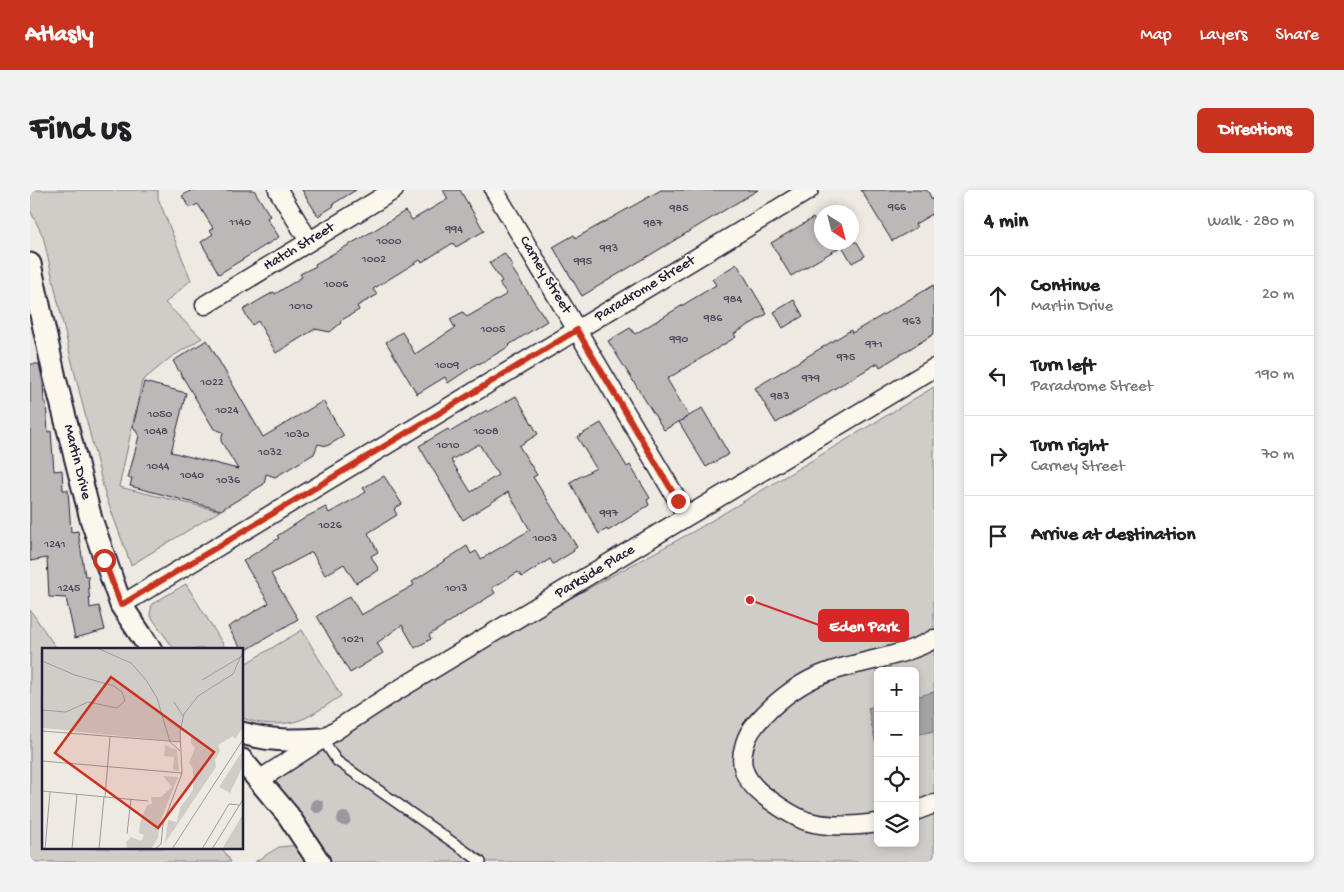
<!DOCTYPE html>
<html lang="en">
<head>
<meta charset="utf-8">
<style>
  body { margin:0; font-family:"Gochi Hand",sans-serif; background:#f2f2f2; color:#202124 }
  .controls { position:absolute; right:15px; bottom:15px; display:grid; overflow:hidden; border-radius:8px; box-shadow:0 2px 8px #0003 }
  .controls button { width:45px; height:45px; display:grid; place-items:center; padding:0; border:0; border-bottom:1px solid #e0e0e0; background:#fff; color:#202124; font:25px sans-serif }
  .compass { position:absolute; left:784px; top:15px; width:45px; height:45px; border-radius:50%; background:#fff; box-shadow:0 2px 8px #0003; rotate:144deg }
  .stop { position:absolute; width:15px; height:15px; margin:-11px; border:4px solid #c8321e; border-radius:50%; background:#fff }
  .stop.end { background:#c8321e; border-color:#fff; box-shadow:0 1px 5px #0008 }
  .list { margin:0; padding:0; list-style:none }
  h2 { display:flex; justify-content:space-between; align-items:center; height:65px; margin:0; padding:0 20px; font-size:21px }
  h2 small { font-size:16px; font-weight:400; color:#757577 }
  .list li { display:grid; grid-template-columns:32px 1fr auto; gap:15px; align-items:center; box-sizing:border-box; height:80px; padding:0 20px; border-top:1px solid #e0e0e0 }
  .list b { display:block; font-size:19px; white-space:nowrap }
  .list p { margin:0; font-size:16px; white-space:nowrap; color:#757577 }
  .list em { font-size:16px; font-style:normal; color:#757577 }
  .icon { flex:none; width:28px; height:28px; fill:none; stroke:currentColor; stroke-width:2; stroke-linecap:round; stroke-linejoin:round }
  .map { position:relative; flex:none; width:904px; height:672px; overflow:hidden; border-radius:8px }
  header { display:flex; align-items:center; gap:30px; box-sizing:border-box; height:70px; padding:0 25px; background:#c8321e; color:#fff }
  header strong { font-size:24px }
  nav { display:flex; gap:28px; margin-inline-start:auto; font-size:18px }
  .intro { display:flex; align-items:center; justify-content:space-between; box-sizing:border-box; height:120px; padding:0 30px }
  h1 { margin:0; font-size:35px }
  .button { padding:12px 22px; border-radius:8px; background:#c8321e; color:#fff; font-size:18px; font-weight:700 }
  main { display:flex; gap:30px; padding:0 30px }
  aside { flex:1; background:#fff; border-radius:8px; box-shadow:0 2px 8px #0003 }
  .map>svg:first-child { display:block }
  .green { fill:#d0cdc9; stroke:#797882; fill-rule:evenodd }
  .water { fill:#a6a3a7; stroke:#716f7c }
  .building { fill:#bcb8b8; stroke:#22223b; fill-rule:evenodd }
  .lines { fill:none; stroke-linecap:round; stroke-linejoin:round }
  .service-casing { stroke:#22223b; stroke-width:12 }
  .minor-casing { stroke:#22223b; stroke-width:21 }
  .tertiary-casing { stroke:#22223b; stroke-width:25 }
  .service { stroke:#fbf7ec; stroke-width:9 }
  .minor { stroke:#fbf7ec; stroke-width:18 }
  .tertiary { stroke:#fbf7ec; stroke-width:21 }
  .tree { fill:#9a989e }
  .route { stroke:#c8321e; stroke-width:6 }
  .labels { text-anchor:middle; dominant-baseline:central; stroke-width:4; stroke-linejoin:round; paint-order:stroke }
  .number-label { font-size:12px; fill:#48485a }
  .street-label { font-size:15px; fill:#22223b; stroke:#fbf7ec }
  .inset-road { fill:none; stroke:#9c9a9f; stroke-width:1 }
  .view { fill:#c8321e; fill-opacity:0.15; stroke:#c8321e; stroke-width:2.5 }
  .inset-edge { fill:none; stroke:#22223b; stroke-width:2.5 }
  .leader { fill:none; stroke:#d62828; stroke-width:2 }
  .callout-dot { fill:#d62828; stroke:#fbf7ec; stroke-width:2 }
  .callout { fill:#d62828; stroke:#d62828; stroke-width:2 }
  .callout-label { font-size:16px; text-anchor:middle; font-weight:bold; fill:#fff }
</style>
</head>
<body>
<header>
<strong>Atlasly</strong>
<nav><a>Map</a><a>Layers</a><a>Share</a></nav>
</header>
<div class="intro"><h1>Find us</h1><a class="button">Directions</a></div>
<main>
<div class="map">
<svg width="904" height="672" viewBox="0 0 904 672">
  <rect width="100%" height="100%" fill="#eeeae2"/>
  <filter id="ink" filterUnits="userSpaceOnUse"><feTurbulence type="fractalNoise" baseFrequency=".02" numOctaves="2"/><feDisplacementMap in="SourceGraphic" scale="10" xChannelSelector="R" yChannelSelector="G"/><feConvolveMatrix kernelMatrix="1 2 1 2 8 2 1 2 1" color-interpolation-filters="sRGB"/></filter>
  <g filter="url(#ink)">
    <path class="green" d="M0,0H128V8L161,90L135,113L172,148L140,168L112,191L89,297L190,321L101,375L75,304L39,160L13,46L0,20Z
      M904,197V672H283L229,590L348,513L666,340ZM848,481H885V653H848Z
      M156,394L196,459H144L120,425L122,414Z
      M0,420L27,459L14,460V658H192L201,672H0Z
      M272,440L311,506C298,514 284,525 270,530C253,536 229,535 213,528V475Z
      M271,655L279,672H225L249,657Z"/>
    <path class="water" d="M904,502V541L885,545V507Z
      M848,515V554L846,555L838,518Z"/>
    <path class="building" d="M159,0H224L240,26L237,28L249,47L189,84L171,52L183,44L180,40L183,38L168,14L160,18L152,6L160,1Z
      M272,0H326L303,14L304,16L288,26Z
      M413,0H430L454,41L426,57L423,53L392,72L390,70L377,78L343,99L347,105L327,116L329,120L310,131L311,133L300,142L285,139L246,163L228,131L222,135L213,120L233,108L244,102L245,104L272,87L270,84L286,76L285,74L343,41L375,21L382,30L418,9Z
      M631,0H728L552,106L523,57L544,45L546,48Z
      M831,0H897L904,13V23L885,34L887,37L862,51Z
      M783,28L792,42V52H827L835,66L822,73L812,56L761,86L741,53Z
      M474,63L483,76L481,77L517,131L479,155L480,156L449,174L448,173L418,193L415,187L387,204L356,152L372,142L385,164L425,138L420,129L433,122L437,127L477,104L469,93L472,91L459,73Z
      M707,74L737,124L704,144L706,147L637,189L659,226L634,240L578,151L600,138L605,144L686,95L682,89Z
      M904,95V144L850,177L848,173L746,233L725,198L821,140L822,143Z
      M764,110L773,126L753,138L744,122Z
      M177,150L233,247L293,211L314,246L297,256L288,254L284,264L245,287L236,284L234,294L191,320L100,296L102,288H98L109,246L103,236L114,192L156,203L141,262L208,279L191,251L193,242L184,239L143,171Z
      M0,174H9L13,192L14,212H16L18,242L21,241L24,281L32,280L33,300H38L41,342L48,341L55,386H58L60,418L69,416L75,440L45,448L36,408L19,407L17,368L0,371Z
      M486,206L508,244L489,256L507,285L503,287L547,357L543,360L544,361L523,374L520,369L492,387L488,382L462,398L465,403L399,445L401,449L385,458L372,435L347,453L353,463L320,483L287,426L320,406L331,425L384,395L382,392L437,356L441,364L446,361L451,369L500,340L478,302L433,330L389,256L418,239L420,242L457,220L458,222ZM449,254L468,285L441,302L421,270Z
      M672,218L699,264L676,277L649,232Z
      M571,233L597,277L600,275L620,308L617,310L619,315L578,341L577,339L569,344L540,292L566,278L547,247Z
      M354,286L372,314L364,319L367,325L338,343L348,362L341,366L349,380L326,393L314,374L295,385L282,362L241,384L268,429L213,462L198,437L239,413L213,371L249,348L247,346L278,326L296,317L299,323L336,302L333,298Z"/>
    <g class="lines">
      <g class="service-casing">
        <path id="service" d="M292,549L307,571L451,672"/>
      </g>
      <g class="minor-casing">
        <path id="minor" d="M248,0L279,51
          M464,0L657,326
          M175,115L364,0
          M91,415L779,0
          M229,590L363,503L904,178
          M885,621L904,614
          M848,633C825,636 798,638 776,631C763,626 751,618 740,610C721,597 707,581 714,557C717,544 724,535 734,525C750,508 773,491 796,483C831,470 871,468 904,449"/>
      </g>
      <g class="tertiary-casing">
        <path id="tertiary" d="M0,74L25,188L61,329L91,415L121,460
          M212,543C239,551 264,551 291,549
          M212,570L258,625L289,672"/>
      </g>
      <use href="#service" class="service"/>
      <use href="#minor" class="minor"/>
      <use href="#tertiary" class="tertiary"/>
    </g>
    <g class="tree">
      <circle cx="287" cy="616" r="7"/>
      <circle cx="314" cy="629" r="7"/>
    </g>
  </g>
  <g class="lines" filter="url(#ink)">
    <path class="route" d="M74,370L91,415L547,140L648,311"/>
  </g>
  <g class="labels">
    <g class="number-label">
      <text x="867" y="18">966</text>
      <text x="649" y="19">985</text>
      <text x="210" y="33">1140</text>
      <text x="623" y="34">987</text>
      <text x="424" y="40">994</text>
      <text x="359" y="52">1000</text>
      <text x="579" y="59">993</text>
      <text x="344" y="70">1002</text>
      <text x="553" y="72">995</text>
      <text x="306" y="95">1006</text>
      <text x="703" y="110">984</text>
      <text x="271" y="117">1010</text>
      <text x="683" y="129">986</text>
      <text x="882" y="132">963</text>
      <text x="463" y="140">1005</text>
      <text x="649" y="150">990</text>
      <text x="844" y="155">971</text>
      <text x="816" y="168">975</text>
      <text x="417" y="176">1009</text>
      <text x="781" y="189">979</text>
      <text x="182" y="193">1022</text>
      <text x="750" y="207">983</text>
      <text x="197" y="221">1024</text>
      <text x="130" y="225">1050</text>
      <text x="126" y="242">1048</text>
      <text x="456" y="242">1008</text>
      <text x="267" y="245">1030</text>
      <text x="418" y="256">1010</text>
      <text x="240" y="263">1032</text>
      <text x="128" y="277">1044</text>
      <text x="162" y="286">1040</text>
      <text x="198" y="291">1036</text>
      <text x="579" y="324">997</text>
      <text x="300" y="336">1026</text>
      <text x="515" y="349">1003</text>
      <text x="25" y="355">1241</text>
      <text x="39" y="399">1245</text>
      <text x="426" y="399">1013</text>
      <text x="323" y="450">1021</text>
    </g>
    <g class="street-label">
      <text transform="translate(269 57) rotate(-31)">Hatch Street</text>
      <text transform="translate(515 85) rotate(59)">Carney Street</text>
      <text transform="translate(615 99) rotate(-31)">Paradrome Street</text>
      <text transform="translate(47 272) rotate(76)">Martin Drive</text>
      <text transform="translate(565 382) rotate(-31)">Parkside Place</text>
    </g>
  </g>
  <g transform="translate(12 458)">
    <rect width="201" height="201" fill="#eeeae2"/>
    <path d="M0,0H201V79L193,91L191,88L176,97L178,103L173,112L174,119L123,195L126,172L135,174L138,160L151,142V120L147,115L153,100L149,95V85L139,83V94L0,80ZM123,97L135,102L137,123L131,122L132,109L122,108ZM201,102V118L188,145L177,139ZM121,128L136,129L118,174L116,190L109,201H85L84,194L89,189L99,193L102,187L97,185L98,175L105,157L110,156L109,149H119L130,139ZM201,165V201H180L195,176Z" fill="#d0cdc9"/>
    <path class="inset-road" d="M55,0L89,15L104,32L115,50L128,94L138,103M0,13L33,27L72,38L80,44L83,53L75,60L46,54L24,64L0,62M160,32L202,7M132,54L141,68M0,83L139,94M0,113L140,125M0,143L106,153M63,149L68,89M85,186L89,151M3,201L8,144M30,201L35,146M57,201L62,149M113,201L119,196L121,176L140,125L138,83L142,66L156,48L191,26L202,1M130,201L202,90M160,201L187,156L197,157M170,201L202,150"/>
    <path class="view" d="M69,29L172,104L116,180L13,105Z"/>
    <rect width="201" height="201" class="inset-edge"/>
  </g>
  <path class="leader" d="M720 410L789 435"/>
  <circle class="callout-dot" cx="720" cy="410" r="5"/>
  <rect class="callout" x="789" y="420" width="89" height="31" rx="5"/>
  <g class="callout-label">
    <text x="834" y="441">Eden Park</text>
  </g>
</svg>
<div class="controls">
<button>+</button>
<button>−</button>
<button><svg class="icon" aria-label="locate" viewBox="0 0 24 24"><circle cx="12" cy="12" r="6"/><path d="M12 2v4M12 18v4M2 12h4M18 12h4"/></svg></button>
<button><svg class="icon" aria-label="layers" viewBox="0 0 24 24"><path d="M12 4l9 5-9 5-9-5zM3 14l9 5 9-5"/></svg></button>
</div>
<svg class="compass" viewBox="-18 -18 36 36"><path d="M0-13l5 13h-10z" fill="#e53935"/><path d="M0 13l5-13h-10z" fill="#757577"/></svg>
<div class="stop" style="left:74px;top:370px"></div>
<div class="stop end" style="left:648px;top:311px"></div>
</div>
<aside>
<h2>4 min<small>Walk · 280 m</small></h2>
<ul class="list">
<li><svg class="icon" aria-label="ahead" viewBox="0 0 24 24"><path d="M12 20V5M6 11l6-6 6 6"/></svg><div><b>Continue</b><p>Martin Drive</p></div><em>20 m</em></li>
<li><svg class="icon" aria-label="left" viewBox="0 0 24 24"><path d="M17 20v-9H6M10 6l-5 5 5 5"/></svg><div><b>Turn left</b><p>Paradrome Street</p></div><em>190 m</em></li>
<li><svg class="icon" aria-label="right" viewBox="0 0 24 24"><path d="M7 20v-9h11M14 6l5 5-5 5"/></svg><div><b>Turn right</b><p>Carney Street</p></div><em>70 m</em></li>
<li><svg class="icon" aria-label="arrive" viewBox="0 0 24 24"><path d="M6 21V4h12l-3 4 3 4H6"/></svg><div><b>Arrive at destination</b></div></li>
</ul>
</aside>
</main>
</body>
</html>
